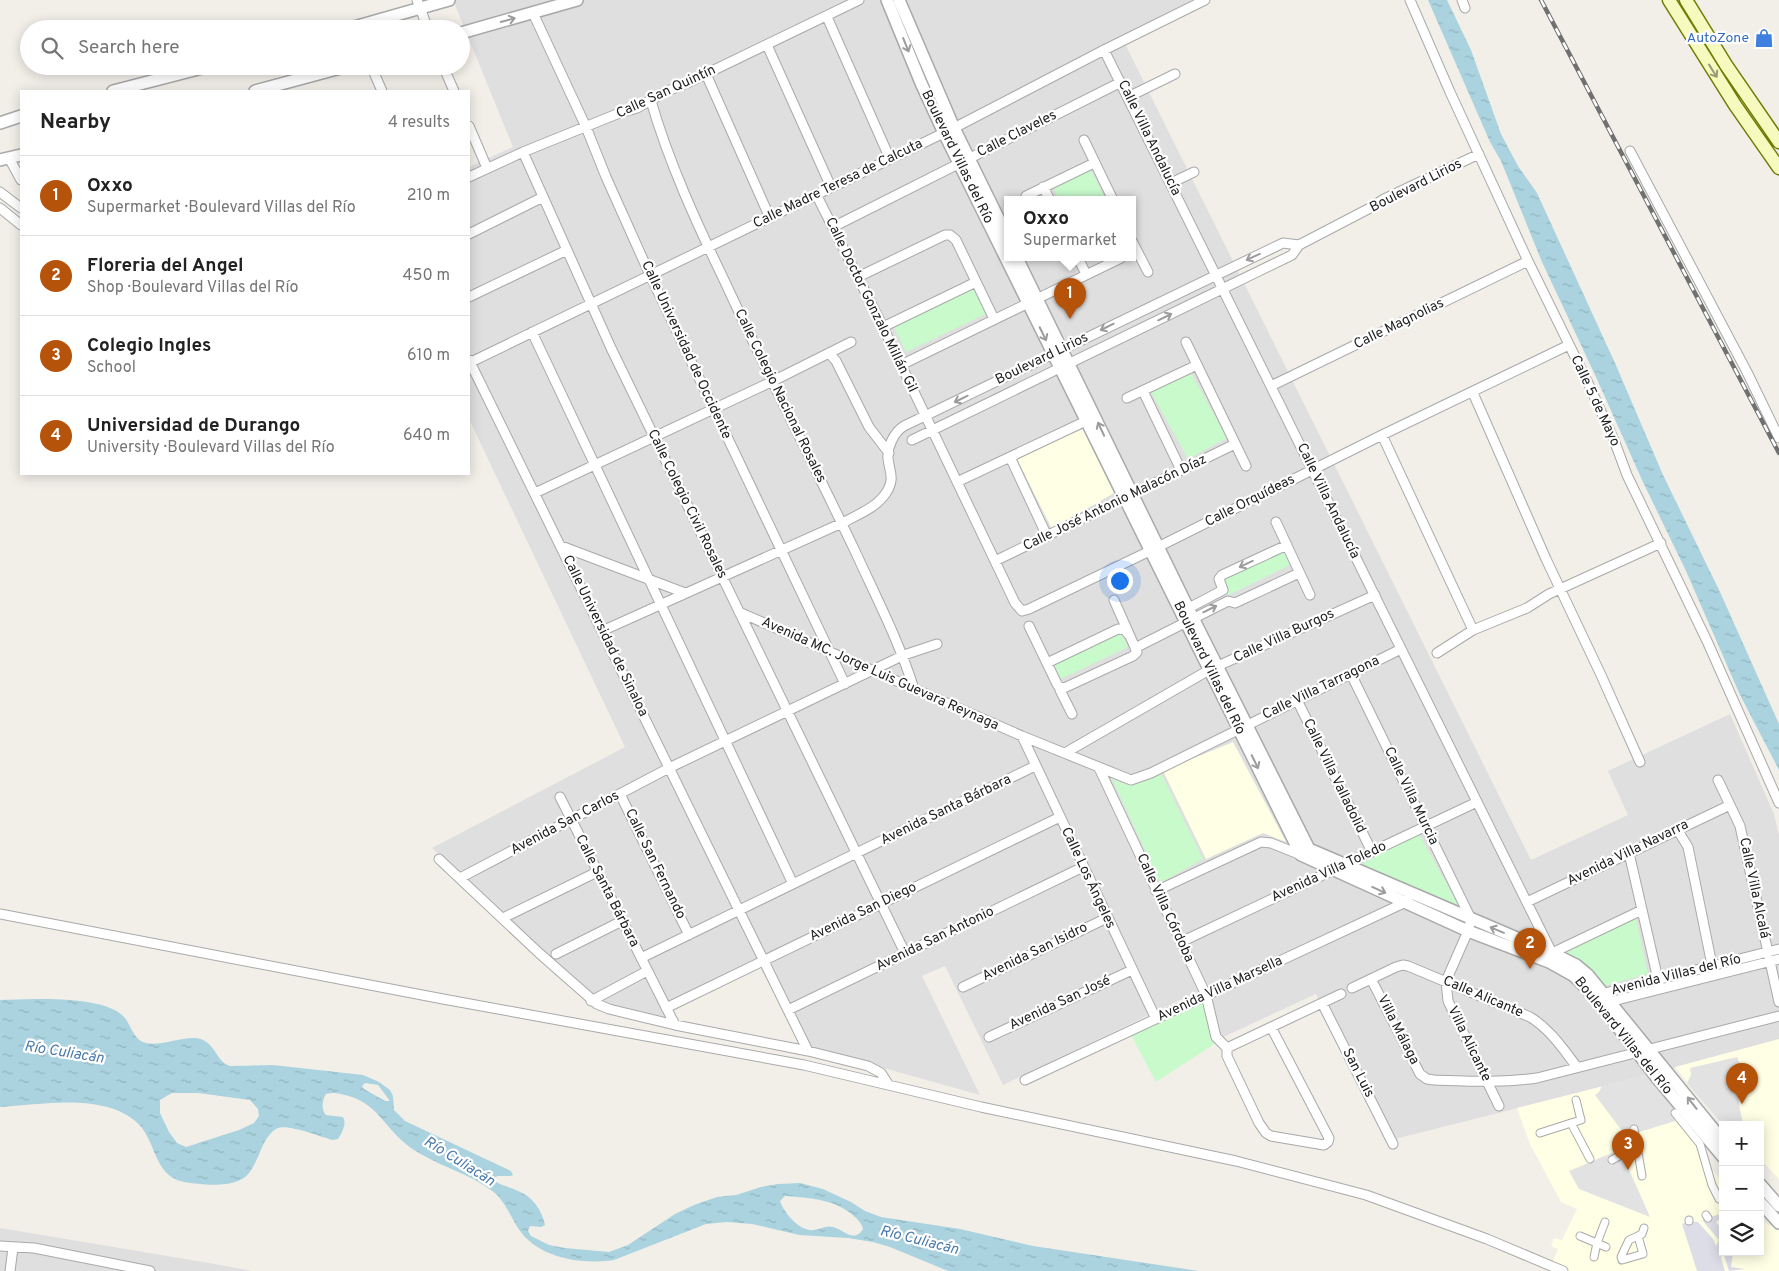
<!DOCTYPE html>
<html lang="en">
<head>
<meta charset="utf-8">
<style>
  body { margin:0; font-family:Overpass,sans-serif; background:#f6f6f6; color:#222 }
  .controls { position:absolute; right:15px; bottom:15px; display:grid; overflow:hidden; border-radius:0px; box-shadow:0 2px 12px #0003 }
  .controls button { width:45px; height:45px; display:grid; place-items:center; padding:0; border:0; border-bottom:1px solid #e0e0e0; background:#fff; color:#222; font:25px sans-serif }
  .you { position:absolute; left:1119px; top:580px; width:18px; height:18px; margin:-12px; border:4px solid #fff; border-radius:50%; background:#1a73e8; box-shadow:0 0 0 8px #1a73e833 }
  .badge { display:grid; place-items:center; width:32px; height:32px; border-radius:50%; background:#b45309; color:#fff; font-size:16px; font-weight:700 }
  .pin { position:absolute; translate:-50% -41px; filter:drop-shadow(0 1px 2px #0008) }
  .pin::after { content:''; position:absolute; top:26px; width:18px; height:15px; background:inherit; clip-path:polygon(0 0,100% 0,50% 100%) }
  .popup { position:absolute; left:1004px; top:196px; width:132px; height:65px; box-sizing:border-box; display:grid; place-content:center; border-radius:0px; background:#fff; filter:drop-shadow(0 1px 4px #0005); font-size:16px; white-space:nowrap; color:#767676 }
  .popup b { font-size:19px; color:#222 }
  .popup::after { content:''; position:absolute; left:50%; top:100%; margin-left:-10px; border:10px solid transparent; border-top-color:#fff }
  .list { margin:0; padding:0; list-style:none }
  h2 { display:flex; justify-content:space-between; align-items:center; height:65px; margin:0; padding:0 20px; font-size:21px }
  h2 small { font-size:16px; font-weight:400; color:#767676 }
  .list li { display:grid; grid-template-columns:32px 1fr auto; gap:15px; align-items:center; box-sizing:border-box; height:80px; padding:0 20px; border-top:1px solid #e0e0e0 }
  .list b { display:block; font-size:19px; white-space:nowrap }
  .list p { margin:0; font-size:16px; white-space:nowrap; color:#767676 }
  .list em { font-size:16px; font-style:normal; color:#767676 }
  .icon { flex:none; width:28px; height:28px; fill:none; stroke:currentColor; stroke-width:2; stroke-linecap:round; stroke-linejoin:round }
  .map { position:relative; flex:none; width:1779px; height:1271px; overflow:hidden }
  .search { position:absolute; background:#fff; box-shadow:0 2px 12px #0003; left:20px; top:20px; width:450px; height:55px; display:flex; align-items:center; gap:12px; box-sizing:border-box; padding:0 18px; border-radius:28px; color:#767676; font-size:19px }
  .panel { position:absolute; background:#fff; box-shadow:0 2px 12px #0003; left:20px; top:90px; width:450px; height:385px; border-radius:0px }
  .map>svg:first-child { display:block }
  .residential { fill:#e0dfdf; fill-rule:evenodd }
  .education { fill:#ffffe5 }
  .park { fill:#c8facc }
  .parking { fill:#e2e2e2 }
  .plaza { fill:#dddde8 }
  .water { fill:url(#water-ripples); fill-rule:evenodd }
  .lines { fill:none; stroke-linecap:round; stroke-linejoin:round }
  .pedestrian-casing { stroke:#a9a9a9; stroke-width:9 }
  .minor-casing { stroke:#a9a9a9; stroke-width:11 }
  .tertiary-casing { stroke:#a9a9a9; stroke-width:14 }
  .secondary-casing { stroke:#707d05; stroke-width:15 }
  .pedestrian { stroke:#fff; stroke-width:7 }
  .minor { stroke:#fff; stroke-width:9 }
  .tertiary { stroke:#fff; stroke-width:11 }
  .secondary { stroke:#f7fabf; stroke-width:12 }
  .rail-casing { stroke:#707070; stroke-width:4.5 }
  .rail { stroke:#fff; stroke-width:2.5; stroke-dasharray:8; stroke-linecap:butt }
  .oneway { stroke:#9c9c9c }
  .oneway2 { stroke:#979978 }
  .labels { text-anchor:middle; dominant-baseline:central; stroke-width:4.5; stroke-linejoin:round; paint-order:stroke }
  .shop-label { font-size:14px; fill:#366cbe; stroke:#fff; text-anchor:end }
  .street-label { font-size:14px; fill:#222; stroke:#fff }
  .water-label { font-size:15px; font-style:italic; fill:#4a7aab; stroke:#fff }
</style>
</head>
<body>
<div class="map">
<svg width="1779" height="1271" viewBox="0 0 1779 1271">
  <defs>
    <pattern id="water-ripples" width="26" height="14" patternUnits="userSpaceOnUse" patternTransform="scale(1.25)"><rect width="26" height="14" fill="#aad3df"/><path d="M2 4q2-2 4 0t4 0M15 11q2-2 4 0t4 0" fill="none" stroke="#92b5bf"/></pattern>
  </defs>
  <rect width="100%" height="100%" fill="#f2efe9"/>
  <path class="residential" d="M453,0H1200L1123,40L1531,860L1628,815L1608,771L1730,714L1774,814L1779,835V1042L1387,1141L1316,994L1219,1039L1207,987L1003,1085L945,966L922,976L980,1095L802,1045L758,964L668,1008L675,1021L600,1005L432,848L625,747L469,419V167L513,147ZM1008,200H1132V258H1008Z
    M0,1228L203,1262L253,1271H0Z"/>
  <path class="education" d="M1083,429L1114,493L1052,529L1016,457Z
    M1233,742L1286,842L1263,833L1206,859L1163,771Z
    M1779,1039V1179L1760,1159V1125H1723L1675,1067Z
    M1647,1075L1705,1146L1709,1166L1723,1183L1721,1187L1723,1189V1252H1760V1220L1779,1230V1271H1568L1552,1263L1558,1249L1551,1246L1554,1238L1562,1240L1577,1209L1561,1202L1530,1144L1517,1108Z"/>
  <path class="park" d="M1090,168L1106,200H1059L1053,187Z
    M977,285L990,312L906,352L893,325Z
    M1189,369L1227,438L1188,459L1150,390Z
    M1281,547L1290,565L1229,595L1220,576Z
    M1120,631L1128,647L1061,679L1053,662Z
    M1159,769L1203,859L1160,883L1112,779L1127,785Z
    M1419,834L1460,908L1360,865Z
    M1636,918L1648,974L1604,986L1589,966L1562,950Z
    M1205,999L1216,1043L1156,1082L1130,1033Z"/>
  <path class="parking" d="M1737,1057L1745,1079L1741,1086L1738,1099L1743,1125H1723L1687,1083L1691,1075L1690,1068Z
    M1647,1075L1682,1119L1626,1136L1595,1095L1599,1092L1602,1086Z
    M1614,1152L1617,1159L1623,1156L1650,1217L1579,1189L1569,1171Z"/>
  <path class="plaza" d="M1720,1214L1722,1217L1716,1222L1721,1229L1723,1228V1252H1733L1731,1267L1745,1269L1729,1271L1723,1252L1721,1258L1725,1271H1697L1682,1224L1689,1221L1698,1222L1713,1239L1716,1246L1719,1240L1702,1220Z"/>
  <path class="water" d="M1428,0H1447L1471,50L1501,134L1518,166L1537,193L1615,363L1663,475L1720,592L1779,724V770L1740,695L1686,571L1642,480L1596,377L1542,262L1501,161L1490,142Z
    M35,999C58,999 108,999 124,1017C132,1026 133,1040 146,1043C164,1047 188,1033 203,1040C216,1046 217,1062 230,1066L273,1065L363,1075L379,1082L390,1090L393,1096L394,1110L405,1121L511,1171L513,1175L511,1176H497L495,1179V1181C502,1186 510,1187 518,1191C532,1196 542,1210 545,1225L541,1227L530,1226L528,1231L531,1236L549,1245L565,1248L609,1252L628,1245L675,1214L694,1205L717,1197L736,1195L761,1187L778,1184L800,1183L823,1189L851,1202L865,1211L881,1217L960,1229L1033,1246L1199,1271H948L890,1247L873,1242L848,1238L799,1235L752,1224L727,1222L706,1224L614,1260C581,1265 537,1258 518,1228C511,1217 505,1202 495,1193C470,1173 437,1166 411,1148C384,1129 379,1103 345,1095C338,1093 333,1092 326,1094C322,1100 321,1110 326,1115L343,1117C347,1124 342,1133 338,1139L333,1140C321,1137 289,1124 278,1128C271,1131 266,1139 263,1145C259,1154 255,1165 249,1173C237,1189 203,1185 184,1182C152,1176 157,1137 134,1120C99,1093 41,1105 0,1107V1000ZM365,1083L378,1085L390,1101H385L364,1089L362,1086ZM172,1093H198L250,1100L258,1109L259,1116L254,1123L239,1130L186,1147L177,1143L169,1132L160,1113V1100ZM785,1196C810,1198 836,1199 855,1217C859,1221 862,1224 863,1229C854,1244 843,1229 833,1227C826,1225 821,1229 814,1230C800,1232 784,1213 780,1201Z"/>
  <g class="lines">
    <g class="pedestrian-casing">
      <path id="pedestrian" d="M1675,1113L1700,1144L1712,1185L1719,1199
        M1571,1123L1581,1120L1576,1100
        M1634,1129L1642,1176
        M1540,1133L1571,1123L1590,1159
        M1612,1160L1636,1146
        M1706,1215L1708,1218
        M1689,1220V1221
        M1580,1236L1606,1247
        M1638,1236L1629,1240L1621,1257L1622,1260L1643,1254L1638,1236L1642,1234L1644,1228
        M1594,1257L1597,1243L1605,1222"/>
    </g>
    <g class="minor-casing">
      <path id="minor" d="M417,0L428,29
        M1410,0L1450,92L1528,261L1588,383L1614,440L1627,475L1707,641L1779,803
        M1462,0L1465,8
        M533,13L586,127L606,177L650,275L845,684
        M827,17L890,159
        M767,45L831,187
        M1104,50L1552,953
        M371,66L382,91
        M443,66L454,91
        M706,74L770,218
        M1128,97L1175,74
        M651,101C669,163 697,224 725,282C767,373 812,461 855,551C876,597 899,641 914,689
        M469,126L487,168
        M1084,140L1113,200
        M1630,151L1747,372L1779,438
        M523,152L611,348L905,953
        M9,158L21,180
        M469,177L523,152L617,114L637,108L665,92L685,84L859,0
        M1171,183L1194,172
        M1043,187L1050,200
        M0,192L21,208
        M816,194L883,327L1015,603L1022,611L1029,609L1158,547L1382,435L1569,345
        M1026,196L1094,163
        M0,208L21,225
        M833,227L1121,82
        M469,234L543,197
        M1132,241L1148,272
        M1078,258L1086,274
        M858,277L945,235H950L956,240L994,319
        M469,297L567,250
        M883,327L976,282
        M532,332L793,884
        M1186,342L1246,466
        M829,353L836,361L869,427L889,453
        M469,360L808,1051
        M469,363L954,128L1104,50L1205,0
        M901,365L1121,258
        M1271,386L1528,261
        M1143,391L1181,470
        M1473,393L1546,559L1601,675L1640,762
        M1127,398L1197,365
        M1382,435L1473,630
        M912,440L1292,255L1299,245L1370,208L1384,199L1479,154
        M1010,457L1047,536
        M957,482L1086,421
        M535,493L771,382L851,342
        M1276,522L1310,595
        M561,546L685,593
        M995,561L1235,444
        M1183,611L1223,590L1219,579L1222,575L1287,545
        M739,612L1022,736L1131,780L1151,773L1401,649
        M1029,626L1057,684L1059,687L1064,688L1133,656L1137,652L1114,600
        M602,631L842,523C857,515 876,508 886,493C895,479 890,473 888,459C887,447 894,432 904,426L1283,243L1299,245
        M1135,648L1228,601L1235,603L1299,573
        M1437,653L1473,630L1527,608L1549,594L1661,543
        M1047,663L1118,629L1125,630L1128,634
        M1351,674L1471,919L1468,931L1446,981L1448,1001L1499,1106
        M1061,687L1060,690L1072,714
        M1297,700L1372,852
        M1022,736L1156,1019
        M1065,753L1209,670L1375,595
        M1099,768L1206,995L1216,1037L1227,1048
        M1718,780L1740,826L1779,1002
        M620,794L689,935
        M560,797L675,1025
        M1677,829L1688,847L1713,970
        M1629,853L1659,984
        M439,859L539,953L597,1004L609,1009L675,1025L808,1051L868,1066L881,1073L888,1084
        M460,878L669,768L904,655L937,644
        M1156,891L1261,842L1271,843L1301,855
        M1527,902L1730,805
        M0,914L443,999L804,1065L981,1107L1236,1161L1366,1195L1487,1239L1563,1271
        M503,918L597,872
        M1181,942L1477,802
        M1552,953L1642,910
        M556,954L622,921
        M641,958L1035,766
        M1371,979L1420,1074L1427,1079L1434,1080C1468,1081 1503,1083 1537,1078L1779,1016
        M963,987L1107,918
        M1352,988L1396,967L1403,965L1408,966L1530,1017C1550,1029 1563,1049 1577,1067
        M1597,995L1779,949
        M591,1001L647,971
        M1322,1003L1393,1144
        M1605,1003L1779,959
        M666,1008L1060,817
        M788,1010L1083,867
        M989,1037L1132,970
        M1227,1048V1056L1259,1123L1266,1133L1271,1136L1324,1145L1328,1142L1329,1138L1271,1027
        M1227,1048L1341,994
        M1025,1080L1406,902L1408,899
        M0,1246L34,1248L150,1271
        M10,1271L13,1248"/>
    </g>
    <g class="tertiary-casing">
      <path id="tertiary" d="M887,0L921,83L944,133L1301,855L1468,931L1549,962L1574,976L1594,996L1657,1078L1723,1157
        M899,0L954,128L1008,238
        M347,29L449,0
        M461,33L577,0
        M113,91L210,66
        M255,91L348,66
        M0,123L21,116
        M0,160L21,155
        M1017,258L1188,608L1309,849L1552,953L1576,965L1588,975L1723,1141
        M1760,1184L1779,1206
        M1760,1202L1779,1223"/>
    </g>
    <g class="secondary-casing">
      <path id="secondary" d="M1669,0L1735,105L1779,168
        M1686,0L1726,65L1779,142"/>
    </g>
    <use href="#pedestrian" class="pedestrian"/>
    <use href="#minor" class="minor"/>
    <use href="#tertiary" class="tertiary"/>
    <use href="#secondary" class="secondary"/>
    <g class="rail-casing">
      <path id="rail" d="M1541,0L1779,453"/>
    </g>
    <use href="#rail" class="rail"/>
  </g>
  <defs><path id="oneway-shaft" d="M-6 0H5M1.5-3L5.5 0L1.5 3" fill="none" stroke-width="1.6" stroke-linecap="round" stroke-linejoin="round" transform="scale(1.25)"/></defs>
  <g class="oneway">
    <use href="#oneway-shaft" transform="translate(508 20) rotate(-15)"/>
    <use href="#oneway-shaft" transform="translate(906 45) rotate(68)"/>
    <use href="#oneway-shaft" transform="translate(1253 257) rotate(155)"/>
    <use href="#oneway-shaft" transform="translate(1165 317) rotate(-26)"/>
    <use href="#oneway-shaft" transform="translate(1107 327) rotate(154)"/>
    <use href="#oneway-shaft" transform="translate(1043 334) rotate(64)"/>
    <use href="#oneway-shaft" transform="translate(961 399) rotate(154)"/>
    <use href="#oneway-shaft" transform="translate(1101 429) rotate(-115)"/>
    <use href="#oneway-shaft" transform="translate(1246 564) rotate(155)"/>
    <use href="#oneway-shaft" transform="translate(1210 609) rotate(-26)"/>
    <use href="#oneway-shaft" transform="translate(1255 762) rotate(64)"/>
    <use href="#oneway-shaft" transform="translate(1379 890) rotate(24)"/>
    <use href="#oneway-shaft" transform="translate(1497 930) rotate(-157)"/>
    <use href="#oneway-shaft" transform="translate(1692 1103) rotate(-128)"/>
  </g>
  <use class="oneway2" href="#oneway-shaft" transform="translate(1713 71) rotate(58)"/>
  <defs>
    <g id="shop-bare" transform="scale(1.5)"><path d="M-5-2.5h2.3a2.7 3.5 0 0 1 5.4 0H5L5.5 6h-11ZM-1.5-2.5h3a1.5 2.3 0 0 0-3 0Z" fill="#3f7fe0" stroke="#fff" stroke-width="2.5" paint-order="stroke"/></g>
  </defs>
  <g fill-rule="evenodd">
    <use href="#shop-bare" x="1764" y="38"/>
  </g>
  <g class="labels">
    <g class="shop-label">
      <text x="1749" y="38">AutoZone</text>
    </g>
    <g class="street-label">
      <text transform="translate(666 92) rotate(-25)">Calle San Quintín</text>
      <text transform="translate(1017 134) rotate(-27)">Calle Claveles</text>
      <text transform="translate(1149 138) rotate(64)">Calle Villa Andalucía</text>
      <text transform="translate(957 157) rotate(64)">Boulevard Villas del Río</text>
      <text transform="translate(838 184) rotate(-26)">Calle Madre Teresa de Calcuta</text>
      <text transform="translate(1416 186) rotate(-27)">Boulevard Lirios</text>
      <text transform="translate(871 305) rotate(64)">Calle Doctor Gonzalo Millán Gil</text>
      <text transform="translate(1399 324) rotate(-26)">Calle Magnolias</text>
      <text transform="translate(686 350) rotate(65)">Calle Universidad de Occidente</text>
      <text transform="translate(1042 359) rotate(-26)">Boulevard Lirios</text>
      <text transform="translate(780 396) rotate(64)">Calle Colegio Nacional Rosales</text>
      <text transform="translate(1595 401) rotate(65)">Calle 5 de Mayo</text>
      <text transform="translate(1250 501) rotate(-27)">Calle Orquídeas</text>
      <text transform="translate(1328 501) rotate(64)">Calle Villa Andalucía</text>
      <text transform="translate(1115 503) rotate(-26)">Calle José Antonio Malacón Díaz</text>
      <text transform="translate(687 504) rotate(64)">Calle Colegio Civil Rosales</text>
      <text transform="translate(605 636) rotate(64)">Calle Universidad de Sinaloa</text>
      <text transform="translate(1284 636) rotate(-25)">Calle Villa Burgos</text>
      <text transform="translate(1209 668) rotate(64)">Boulevard Villas del Río</text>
      <text transform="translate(880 674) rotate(24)">Avenida MC. Jorge Luis Guevara Reynaga</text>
      <text transform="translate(1321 688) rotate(-26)">Calle Villa Tarragona</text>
      <text transform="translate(1334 776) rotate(64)">Calle Villa Valladolid</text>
      <text transform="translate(1411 796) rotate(64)">Calle Villa Murcia</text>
      <text transform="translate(946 810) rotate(-26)">Avenida Santa Bárbara</text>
      <text transform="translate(565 823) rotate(-28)">Avenida San Carlos</text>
      <text transform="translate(1628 853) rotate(-26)">Avenida Villa Navarra</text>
      <text transform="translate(655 864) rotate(64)">Calle San Fernando</text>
      <text transform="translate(1329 872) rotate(-25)">Avenida Villa Toledo</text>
      <text transform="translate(1088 878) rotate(65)">Calle Los Ángeles</text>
      <text transform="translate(1754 888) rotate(78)">Calle Villa Alcalá</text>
      <text transform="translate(607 891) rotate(63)">Calle Santa Bárbara</text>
      <text transform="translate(1165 908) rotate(65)">Calle Villa Córdoba</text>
      <text transform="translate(863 912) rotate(-26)">Avenida San Diego</text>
      <text transform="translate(935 939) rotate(-26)">Avenida San Antonio</text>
      <text transform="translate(1035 952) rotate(-26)">Avenida San Isidro</text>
      <text transform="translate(1676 975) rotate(-14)">Avenida Villas del Río</text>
      <text transform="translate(1220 989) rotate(-25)">Avenida Villa Marsella</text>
      <text transform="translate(1483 997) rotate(23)">Calle Alicante</text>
      <text transform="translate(1060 1003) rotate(-25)">Avenida San José</text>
      <text transform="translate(1398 1030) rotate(63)">Villa Málaga</text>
      <text transform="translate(1623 1036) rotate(51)">Boulevard Villas del Río</text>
      <text transform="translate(1469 1044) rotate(64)">Villa Alicante</text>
      <text transform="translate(1358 1073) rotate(63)">San Luis</text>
    </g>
    <g class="water-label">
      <text transform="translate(64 1053) rotate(9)">Río Culiacán</text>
      <text transform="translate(459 1162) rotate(32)">Río Culiacán</text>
      <text transform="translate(919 1241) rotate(14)">Río Culiacán</text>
    </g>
  </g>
</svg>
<div class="controls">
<button>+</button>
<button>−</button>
<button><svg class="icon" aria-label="layers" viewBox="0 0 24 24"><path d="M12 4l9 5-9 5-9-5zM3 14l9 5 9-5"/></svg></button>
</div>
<div class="you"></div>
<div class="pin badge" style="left:1070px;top:319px">1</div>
<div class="popup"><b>Oxxo</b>Supermarket</div>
<div class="pin badge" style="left:1530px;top:969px">2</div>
<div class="pin badge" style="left:1628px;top:1170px">3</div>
<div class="pin badge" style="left:1742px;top:1104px">4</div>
<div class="search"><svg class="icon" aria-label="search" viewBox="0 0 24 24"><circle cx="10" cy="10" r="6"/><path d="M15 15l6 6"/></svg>Search here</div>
<section class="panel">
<h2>Nearby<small>4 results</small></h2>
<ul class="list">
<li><span class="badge">1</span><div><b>Oxxo</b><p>Supermarket · Boulevard Villas del Río</p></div><em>210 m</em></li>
<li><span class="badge">2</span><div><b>Floreria del Angel</b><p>Shop · Boulevard Villas del Río</p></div><em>450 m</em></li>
<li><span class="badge">3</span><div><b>Colegio Ingles</b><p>School</p></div><em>610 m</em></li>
<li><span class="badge">4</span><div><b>Universidad de Durango</b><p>University · Boulevard Villas del Río</p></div><em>640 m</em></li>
</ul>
</section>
</div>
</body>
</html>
